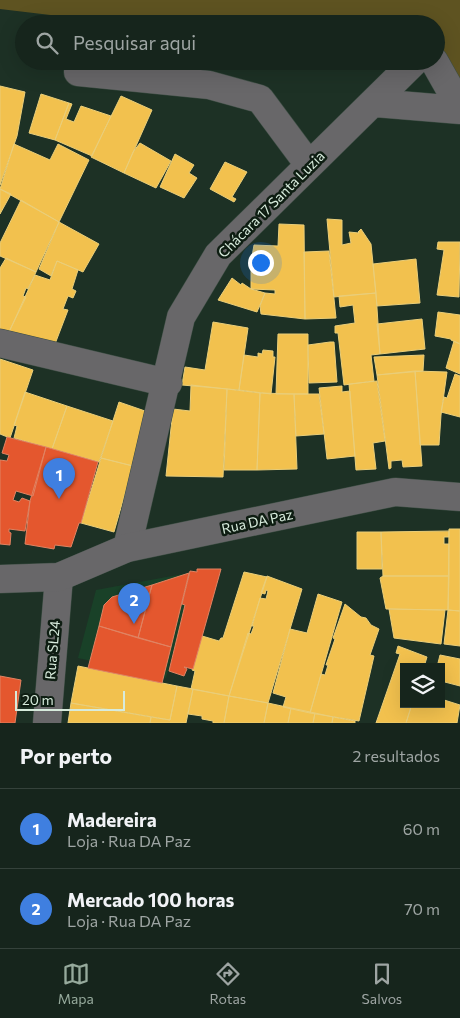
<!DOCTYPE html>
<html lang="pt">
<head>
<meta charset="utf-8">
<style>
  body { margin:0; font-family:Commissioner,sans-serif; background:#1f2d25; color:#f1f3f6 }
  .controls { position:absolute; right:15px; bottom:15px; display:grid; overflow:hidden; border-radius:0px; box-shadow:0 5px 20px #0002 }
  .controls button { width:45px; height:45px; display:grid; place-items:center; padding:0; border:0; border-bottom:1px solid #35423b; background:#16251c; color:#f1f3f6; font:25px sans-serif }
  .scale { position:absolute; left:15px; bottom:12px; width:110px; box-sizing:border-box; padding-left:5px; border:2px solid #d7ebdc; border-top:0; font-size:14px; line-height:18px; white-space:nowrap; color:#d7ebdc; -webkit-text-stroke:4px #0e1d12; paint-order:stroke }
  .you { position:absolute; left:260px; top:262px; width:18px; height:18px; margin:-12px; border:4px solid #fff; border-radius:50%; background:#1a73e8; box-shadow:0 0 0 8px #1a73e833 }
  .badge { display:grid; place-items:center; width:32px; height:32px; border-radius:50%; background:#96aa9c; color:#fff; font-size:16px; font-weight:700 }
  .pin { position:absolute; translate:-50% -41px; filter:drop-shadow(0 1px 2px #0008) }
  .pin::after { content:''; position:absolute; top:26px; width:18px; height:15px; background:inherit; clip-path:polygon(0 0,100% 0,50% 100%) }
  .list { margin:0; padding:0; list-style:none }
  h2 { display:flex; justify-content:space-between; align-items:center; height:65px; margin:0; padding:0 20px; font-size:21px }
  h2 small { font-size:16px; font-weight:400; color:#9ea5a3 }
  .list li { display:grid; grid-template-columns:32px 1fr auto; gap:15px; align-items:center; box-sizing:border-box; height:80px; padding:0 20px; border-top:1px solid #35423b }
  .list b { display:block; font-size:19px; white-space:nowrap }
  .list p { margin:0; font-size:16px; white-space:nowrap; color:#9ea5a3 }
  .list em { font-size:16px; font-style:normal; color:#9ea5a3 }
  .icon { flex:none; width:28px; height:28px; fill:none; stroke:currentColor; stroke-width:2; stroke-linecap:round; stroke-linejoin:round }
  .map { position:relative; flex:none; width:460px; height:723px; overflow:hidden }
  .search { position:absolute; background:#16251c; box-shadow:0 5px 20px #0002; left:15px; right:15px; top:15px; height:55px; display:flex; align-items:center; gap:12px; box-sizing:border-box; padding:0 18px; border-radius:28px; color:#9ea5a3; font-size:19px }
  .sheet { height:225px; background:#16251c }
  nav { display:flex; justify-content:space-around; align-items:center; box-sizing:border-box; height:70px; border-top:1px solid #35423b; background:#16251c; font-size:14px; color:#9ea5a3 }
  nav a { display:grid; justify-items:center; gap:2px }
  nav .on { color:#96aa9c }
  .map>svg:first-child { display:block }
  .built { fill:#194128 }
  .green { fill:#5e5321 }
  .homes { fill:#f2c14e; stroke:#eace79 }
  .shops { fill:#e4572e; stroke:#e08362 }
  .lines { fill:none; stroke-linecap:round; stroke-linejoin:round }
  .minor-casing { stroke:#3c4d43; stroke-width:29 }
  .tertiary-casing { stroke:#3c4d43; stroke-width:29 }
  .minor { stroke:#686769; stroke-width:28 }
  .tertiary { stroke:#686769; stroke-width:28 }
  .labels { text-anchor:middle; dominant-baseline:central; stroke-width:5; stroke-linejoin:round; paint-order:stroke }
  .street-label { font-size:14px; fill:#d7ebdc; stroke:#0e1d12 }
</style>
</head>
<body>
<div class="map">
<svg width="460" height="723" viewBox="0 0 460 723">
  <rect width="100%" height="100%" fill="#1d3125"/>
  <path class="built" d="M194,572L166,678L78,658L96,590Z"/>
  <path class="green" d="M0,0H460V87L436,61V24H126L0,9Z"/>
  <path class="homes" d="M0,86L25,92L17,136L0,185Z
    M41,94L69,103L55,140L29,133Z
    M121,96L152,110L124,173L91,157Z
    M69,103L72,104L66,119L74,122L81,106L111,116L92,156L55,140Z
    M140,143L171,161L156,188L124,173L133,152Z
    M14,144L50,160L58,144L89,160L59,222L0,189Z
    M175,154L194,165L189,173L197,178L184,198L160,187Z
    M225,162L247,172L232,197L236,199L234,202L210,189Z
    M0,189L11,194L0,214Z
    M21,200L59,222L36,272L0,256V243Z
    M327,219L342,220V245L351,243L349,232L359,233L358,232L361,229L371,244L376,293L334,297Z
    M59,222L99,244L83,272L57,261L51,276L39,269Z
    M279,224L304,225L305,319L261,314L260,306L265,293L275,294V290L251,289V262L254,245L278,246Z
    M438,242H460L459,297L437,295L444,250L437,249Z
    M329,251L336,318L305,319L304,252Z
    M6,258L36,272L28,289L26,288L23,296L26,297L9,332L0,331V268Z
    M416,259L420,303L377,306L373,264Z
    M57,261L78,270L72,289L76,291L73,298L68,296L63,309L68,310L55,344L9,332L35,275L50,280Z
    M232,278L241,285L242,283L251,289L265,293L257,312L218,300Z
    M376,293L380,354L371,355L374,381L344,385L338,333H335V326L355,323L353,305L340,307L339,296Z
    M438,312L460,315V344L451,340V339L435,336Z
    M422,319L425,349L380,354L377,324Z
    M213,322L248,328L239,390L182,385L185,367L205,370Z
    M278,334H308V394H276Z
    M454,341L460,344V374L446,368Z
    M330,342H334L337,382L309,383L308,345Z
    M263,350L273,351V357H275L271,394L239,390L244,355L258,357V353L262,354Z
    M424,355L423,371L377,375L374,357Z
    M0,359L33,370L10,438L0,434Z
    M415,371L447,372L441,415L439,445H420Z
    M415,371L422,466L403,467L402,460L391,461V468L389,469L377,375Z
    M455,374L460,376V417L441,412L444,397L447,398Z
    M377,381L385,441L373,443L376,469L356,470L349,384Z
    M191,385L227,389L223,477L166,476L173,409L190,411Z
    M342,386V392L350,391L355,456L327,459L319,388Z
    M227,389L260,393L257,470H224Z
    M25,392L67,406L52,449L14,438L17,426L14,425Z
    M260,393L294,394L297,469L257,470Z
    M294,394H319L324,434L296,436Z
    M119,402L148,412L133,466L101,458Z
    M67,406L113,421L99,462L52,449Z
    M101,458L133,466L114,532L81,523Z
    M449,529H460V611L448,610Z
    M449,531V537H444V544H449V576H383L381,532Z
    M357,532H381L382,569H357Z
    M244,572L267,577L229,696L191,689L195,671L192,670L202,636L219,641L221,638H223Z
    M267,576L302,589L268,703L229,696L248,633L251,634L254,626H252L260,598L266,599L268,591L266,590L265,594L261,593Z
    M383,576H449L448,610L386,609L380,578Z
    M318,594L342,602L310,713L283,707L286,697L273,693L290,629L307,633Z
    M345,604L361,617L366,618L371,625L379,629L370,655L374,656L359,721L310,713L321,674L325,675L328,665H326L335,639L333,638Z
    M389,609L445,610L441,644L394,638Z
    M448,610L460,611V646L444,644Z
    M398,646L427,657L424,667H404V704H412L406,723H376L400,654L396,653Z
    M440,655L460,659V686L441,681V667H437Z
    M78,666L177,686L170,720L71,703Z
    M177,686L193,689L186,723H150L151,717L170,720Z
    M193,689L229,696L224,723H213V721L202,719V716L188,714Z
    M229,696L268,703L264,723H224Z
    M441,699L460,705L457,723H406L412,704H441Z
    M71,703L151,717L150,723H68Z
    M268,703L291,708L288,723H264Z
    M291,708L315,713L313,723H288Z
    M315,713L333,717L332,723H313Z
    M333,717L355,721V723H332Z"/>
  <path class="shops" d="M7,437L46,447L33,496L16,491L13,500L19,502L22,498L30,501L25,531L9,529V532L11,533L10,545L0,544V460L7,461L9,455L2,453Z
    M46,447L98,462L81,523H79L71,547L55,545L54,549L25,544L30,501Z
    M197,569H221L193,669L184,667L187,669L184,676L169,671L185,605L182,604L190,571L197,572Z
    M189,573L171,647L138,638L152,585Z
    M152,585L138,638L99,626L104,605L112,597Z
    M99,626L171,647L162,683L88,668Z
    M0,676L21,680L15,723H0Z"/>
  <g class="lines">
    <g class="minor-casing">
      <path id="minor" d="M434,61L460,107
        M78,72L209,85L260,99L309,165
        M375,103L460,110
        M0,343L168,383
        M127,548L181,317L218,255L415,61
        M47,723L59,577"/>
    </g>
    <g class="tertiary-casing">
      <path id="tertiary" d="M0,579L59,577L127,548L395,492L460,497"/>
    </g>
    <use href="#minor" class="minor"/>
    <use href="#tertiary" class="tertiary"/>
  </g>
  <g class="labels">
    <g class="street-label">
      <text transform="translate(271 204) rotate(-45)">Chácara 17 Santa Luzia</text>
      <text transform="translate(257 521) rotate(-12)">Rua DA Paz</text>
      <text transform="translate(52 650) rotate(-85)">Rua SL24</text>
    </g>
  </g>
</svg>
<div class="controls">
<button><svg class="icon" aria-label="layers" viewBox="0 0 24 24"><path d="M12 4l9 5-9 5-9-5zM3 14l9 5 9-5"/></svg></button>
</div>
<div class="scale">20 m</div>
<div class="you"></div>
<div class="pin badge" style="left:59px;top:499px;background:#3f7fe0">1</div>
<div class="pin badge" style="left:134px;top:624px;background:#3f7fe0">2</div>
<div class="search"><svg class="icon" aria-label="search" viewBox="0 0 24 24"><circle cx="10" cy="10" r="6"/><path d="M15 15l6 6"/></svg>Pesquisar aqui</div>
</div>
<section class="sheet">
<h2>Por perto<small>2 resultados</small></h2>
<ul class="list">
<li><span class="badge" style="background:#3f7fe0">1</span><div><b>Madereira</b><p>Loja · Rua DA Paz</p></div><em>60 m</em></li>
<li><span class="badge" style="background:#3f7fe0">2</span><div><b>Mercado 100 horas</b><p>Loja · Rua DA Paz</p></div><em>70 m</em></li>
</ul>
</section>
<nav>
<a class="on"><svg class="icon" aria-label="map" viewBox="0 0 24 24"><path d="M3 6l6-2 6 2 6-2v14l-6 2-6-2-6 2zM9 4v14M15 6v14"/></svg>Mapa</a>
<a><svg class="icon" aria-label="directions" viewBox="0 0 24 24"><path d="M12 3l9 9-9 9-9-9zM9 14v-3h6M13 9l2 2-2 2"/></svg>Rotas</a>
<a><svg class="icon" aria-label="saved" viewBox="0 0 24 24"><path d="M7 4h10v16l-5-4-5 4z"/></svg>Salvos</a>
</nav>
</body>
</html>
